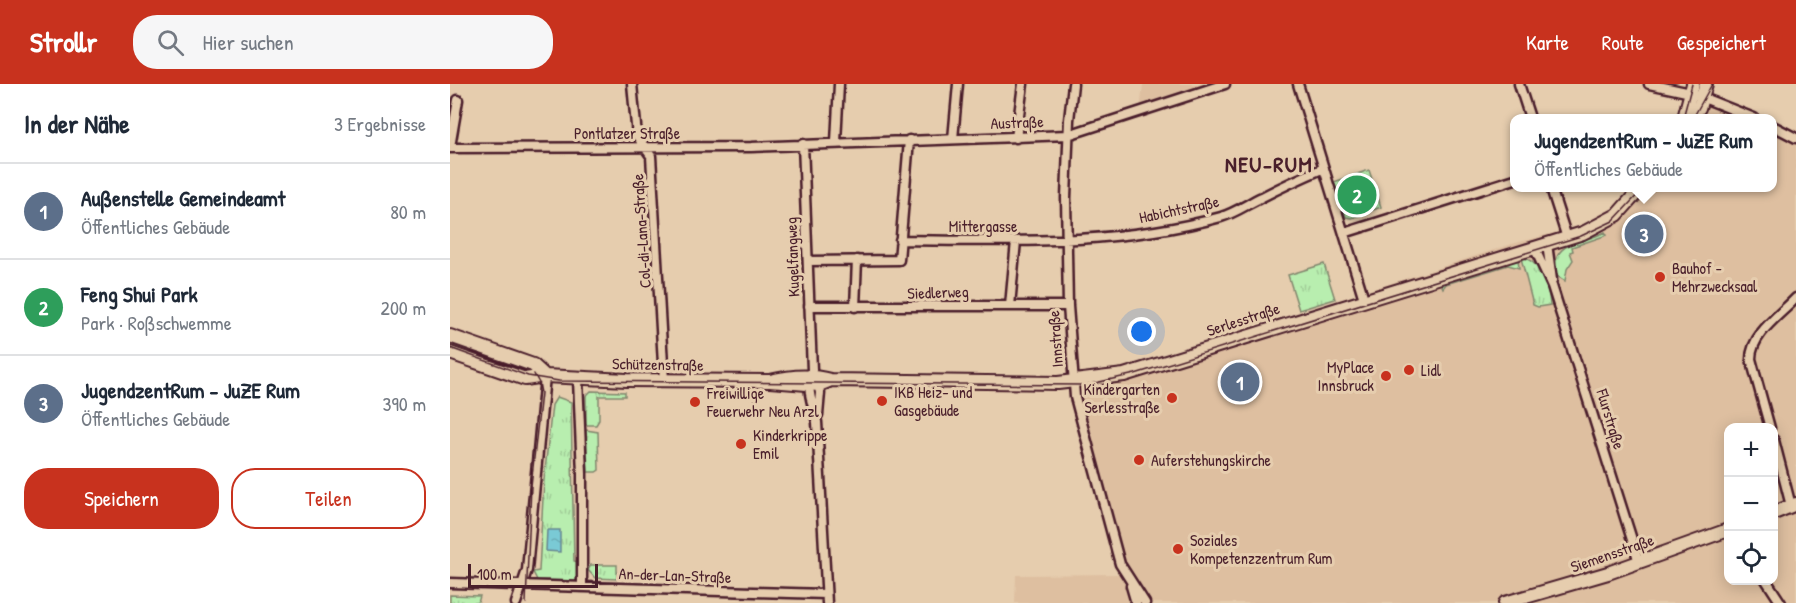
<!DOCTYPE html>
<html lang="de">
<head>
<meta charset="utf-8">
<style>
  body { margin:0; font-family:"Patrick Hand",sans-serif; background:#f6f6f7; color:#1f2937 }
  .controls { position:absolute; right:18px; bottom:18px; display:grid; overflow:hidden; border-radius:12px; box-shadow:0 3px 15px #0003 }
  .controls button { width:54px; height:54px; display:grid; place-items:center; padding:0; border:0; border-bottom:2px solid #e0e1e3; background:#fff; color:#1f2937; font:30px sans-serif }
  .scale { position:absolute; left:18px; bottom:15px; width:130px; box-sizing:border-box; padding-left:6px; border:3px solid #4a1f2b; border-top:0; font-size:16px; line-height:21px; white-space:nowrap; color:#4a1f2b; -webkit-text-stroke:4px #e6cdae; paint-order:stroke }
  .you { position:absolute; left:692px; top:248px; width:21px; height:21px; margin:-15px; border:4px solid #fff; border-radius:50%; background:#1a73e8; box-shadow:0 0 0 9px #1a73e833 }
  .badge { display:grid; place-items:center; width:39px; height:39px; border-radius:50%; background:#c8321e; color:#fff; font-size:20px; font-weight:700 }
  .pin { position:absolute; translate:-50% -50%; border:3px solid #fff; box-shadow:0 2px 6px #0006 }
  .popup { position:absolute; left:1060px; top:30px; width:267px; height:78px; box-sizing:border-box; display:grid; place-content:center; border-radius:12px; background:#fff; filter:drop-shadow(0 2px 4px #0005); font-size:20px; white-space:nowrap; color:#747a83 }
  .popup b { font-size:22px; color:#1f2937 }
  .popup::after { content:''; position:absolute; left:50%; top:100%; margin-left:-12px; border:12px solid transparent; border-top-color:#fff }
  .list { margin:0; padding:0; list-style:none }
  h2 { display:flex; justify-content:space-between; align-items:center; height:78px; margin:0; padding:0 24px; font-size:26px }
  h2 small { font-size:20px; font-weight:400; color:#747a83 }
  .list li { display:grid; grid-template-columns:39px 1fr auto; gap:18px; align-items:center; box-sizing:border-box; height:96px; padding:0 24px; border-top:2px solid #e0e1e3 }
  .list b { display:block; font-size:22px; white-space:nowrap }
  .list p { margin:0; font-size:20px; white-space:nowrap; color:#747a83 }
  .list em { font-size:20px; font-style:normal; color:#747a83 }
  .actions { display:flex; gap:12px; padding:18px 24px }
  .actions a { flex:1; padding:14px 0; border:2px solid #c8321e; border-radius:24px; text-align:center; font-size:21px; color:#c8321e }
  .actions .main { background:#c8321e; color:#fff }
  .icon { flex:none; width:33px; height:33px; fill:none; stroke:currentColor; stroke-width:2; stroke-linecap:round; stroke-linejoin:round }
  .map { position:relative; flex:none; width:1346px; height:519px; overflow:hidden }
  header { display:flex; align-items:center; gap:36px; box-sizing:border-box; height:84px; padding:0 30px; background:#c8321e; color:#fff }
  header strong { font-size:28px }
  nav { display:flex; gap:33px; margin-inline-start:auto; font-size:21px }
  .search { width:420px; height:54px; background:#f6f6f7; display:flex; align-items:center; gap:15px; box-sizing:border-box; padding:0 21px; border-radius:24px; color:#747a83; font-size:22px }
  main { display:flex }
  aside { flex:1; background:#fff }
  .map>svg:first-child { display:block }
  .built { fill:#debfa0; fill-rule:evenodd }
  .grass { fill:url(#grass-tufts); stroke:#81866d; stroke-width:1.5 }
  .water { fill:url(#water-ripples); stroke:#678691; stroke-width:1.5 }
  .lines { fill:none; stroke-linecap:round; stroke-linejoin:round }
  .street-casing { stroke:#4a1f2b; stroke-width:13 }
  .secondary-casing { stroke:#4a1f2b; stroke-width:16 }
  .street { stroke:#e6cdae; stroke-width:8 }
  .secondary { stroke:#e6cdae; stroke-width:12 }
  .tram { stroke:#4a1f2b; stroke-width:1.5 }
  .poi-dot { fill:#c8321e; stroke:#e6cdae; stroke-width:2 }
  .labels { text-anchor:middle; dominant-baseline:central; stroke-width:6; stroke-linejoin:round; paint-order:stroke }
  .street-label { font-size:16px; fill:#4a1f2b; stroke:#e6cdae }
  .poi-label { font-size:16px; fill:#4a1f2b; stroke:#e6cdae; text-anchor:start }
  .district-label { font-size:22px; font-weight:bold; letter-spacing:1.5px; fill:#4a1f2b; stroke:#e6cdae }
</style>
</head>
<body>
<header>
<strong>Strollr</strong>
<div class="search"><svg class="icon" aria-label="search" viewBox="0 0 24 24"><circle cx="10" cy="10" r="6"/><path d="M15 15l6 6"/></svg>Hier suchen</div>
<nav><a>Karte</a><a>Route</a><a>Gespeichert</a></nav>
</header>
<main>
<aside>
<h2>In der Nähe<small>3 Ergebnisse</small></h2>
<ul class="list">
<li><span class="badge" style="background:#5c6f8a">1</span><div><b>Außenstelle Gemeindeamt</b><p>Öffentliches Gebäude</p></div><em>80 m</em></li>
<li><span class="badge" style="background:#2e9e5b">2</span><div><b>Feng Shui Park</b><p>Park · Roßschwemme</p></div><em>200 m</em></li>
<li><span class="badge" style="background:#5c6f8a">3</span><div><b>JugendzentRum - JuZE Rum</b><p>Öffentliches Gebäude</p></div><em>390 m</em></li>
</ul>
<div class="actions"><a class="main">Speichern</a><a>Teilen</a></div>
</aside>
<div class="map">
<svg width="1346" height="519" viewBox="0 0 1346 519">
  <defs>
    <pattern id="grass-tufts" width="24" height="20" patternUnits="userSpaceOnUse" patternTransform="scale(1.5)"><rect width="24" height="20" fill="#b8eeaf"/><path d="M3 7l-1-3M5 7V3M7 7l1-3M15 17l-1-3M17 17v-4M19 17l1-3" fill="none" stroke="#a0cc97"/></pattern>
    <pattern id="water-ripples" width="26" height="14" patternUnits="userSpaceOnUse" patternTransform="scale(1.5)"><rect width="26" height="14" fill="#7acad5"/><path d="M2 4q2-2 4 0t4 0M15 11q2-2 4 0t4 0" fill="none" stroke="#6badb7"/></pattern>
  </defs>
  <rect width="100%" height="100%" fill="#e6cdae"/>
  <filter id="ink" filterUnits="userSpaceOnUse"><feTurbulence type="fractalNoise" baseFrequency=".0167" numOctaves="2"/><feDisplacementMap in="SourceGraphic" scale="12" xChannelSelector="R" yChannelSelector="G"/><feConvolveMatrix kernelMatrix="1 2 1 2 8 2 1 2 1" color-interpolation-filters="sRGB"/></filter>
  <g filter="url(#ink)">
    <path class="built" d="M693,0H775L690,28Z
      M1252,10L1316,34H1234Z
      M1323,37L1346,46V519H565L566,491L672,490L623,299L681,284L1062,160L1160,134L1183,104H1323ZM1278,344H1324V496H1278Z"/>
    <path class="grass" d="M919,86L931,123L902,134L896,133L884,98Z
      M1155,148L1157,151L1122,163L1123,167L1120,168L1123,176L1117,185L1115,197L1107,192C1098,156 1133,160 1155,148Z
      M1071,174C1090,174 1099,205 1100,221L1088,223L1083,221Z
      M1068,175L1069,184L1058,181L996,200L993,204L991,200Z
      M874,180L885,215L849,226L838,191Z
      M141,307L175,308V312H149V336L146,341H136V312Z
      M107,313L121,318L124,477L129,478L126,497L87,496L83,488L89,487L94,396L102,321Z
      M136,346L148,348L149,386L146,388H138Z
      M141,481H167V495L145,494L138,486Z
      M0,511L30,512L28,519H0Z"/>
    <path class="water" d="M97,446H110V468L96,467Z"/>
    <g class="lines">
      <g class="street-casing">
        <path id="street" d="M182,0L187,52L201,72L214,297
          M623,0L619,36L616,114L618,222L625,313L670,480L695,519
          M848,0L914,215
          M1069,0L1080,34
          M1199,0L1241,9L1304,34
          M1323,42L1346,54
          M566,54L573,0
          M503,55L508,0
          M386,58L389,0
          M353,60L362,286C355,302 363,322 367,338L377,519
          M0,63L8,16
          M0,64L301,63L618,51L775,0
          M1101,104L1117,154
          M894,149L1065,95
          M450,156C558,157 666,162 771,133C785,129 799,119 812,113C833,102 853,93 874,84
          M1097,160L1102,196
          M1084,163L1102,202L1189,478
          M358,177L449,176L459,56
          M359,222H618
          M560,222L566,157
          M405,223L407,176
          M128,295L132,390V502
          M368,331L370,309L368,297
          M1320,344L1301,275C1301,250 1330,231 1346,214
          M1324,356L1341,422
          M1316,496L1331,519
          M0,499L376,510
          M681,502L686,519
          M66,519L77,486L95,292"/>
      </g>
      <g class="secondary-casing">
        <path id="secondary" d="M1234,34L1243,0
          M1241,34L1249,24L1256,0
          M0,252L83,281L95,292
          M0,269L75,295L95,292L177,296L320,297L369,301L379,297
          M320,297C340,292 360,290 380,296L608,299L674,291L1133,149L1167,131L1191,104
          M1324,429L1346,420
          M1055,519L1158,489L1278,446"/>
      </g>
      <use href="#street" class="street"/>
      <use href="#secondary" class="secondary"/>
      <path class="tram" d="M1233,34L1242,0
        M1243,34L1262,0
        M0,264L78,292L109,297L636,301L685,290L1131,152L1163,137L1194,104
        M76,519L81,402L91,309L89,299L84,290"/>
    </g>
  </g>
  <g class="poi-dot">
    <circle cx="1210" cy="193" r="6"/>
    <circle cx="959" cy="286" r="6"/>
    <circle cx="936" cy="292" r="6"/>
    <circle cx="722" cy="314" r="6"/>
    <circle cx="432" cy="317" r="6"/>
    <circle cx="245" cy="318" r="6"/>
    <circle cx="291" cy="360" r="6"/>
    <circle cx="689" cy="376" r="6"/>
    <circle cx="728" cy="465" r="6"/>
  </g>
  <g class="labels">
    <g class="street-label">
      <text transform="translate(567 38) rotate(-2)">Austraße</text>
      <text x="177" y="49">Pontlatzer Straße</text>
      <text transform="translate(729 125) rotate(-12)">Habichtstraße</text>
      <text x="533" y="142">Mittergasse</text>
      <text transform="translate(191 147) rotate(-94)">Col-di-Lana-Straße</text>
      <text transform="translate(342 173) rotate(-92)">Kugelfangweg</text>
      <text transform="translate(488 208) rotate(-2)">Siedlerweg</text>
      <text transform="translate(793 235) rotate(-18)">Serlesstraße</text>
      <text transform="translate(605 255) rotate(-94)">Innstraße</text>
      <text transform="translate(208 280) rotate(1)">Schützenstraße</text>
      <text transform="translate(1161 335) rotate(73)">Flurstraße</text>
      <text transform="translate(1162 469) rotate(-19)">Siemensstraße</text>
      <text transform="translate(225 491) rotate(2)">An-der-Lan-Straße</text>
    </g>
    <g class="poi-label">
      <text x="1222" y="184">Bauhof -<tspan x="1222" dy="18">Mehrzwecksaal</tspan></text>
      <text x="924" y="283" text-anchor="end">MyPlace<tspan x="924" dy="18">Innsbruck</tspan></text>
      <text x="971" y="286">Lidl</text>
      <text x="710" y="305" text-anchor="end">Kindergarten<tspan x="710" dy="18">Serlesstraße</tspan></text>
      <text x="444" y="308">IKB Heiz- und<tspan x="444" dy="18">Gasgebäude</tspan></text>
      <text x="257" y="309">Freiwillige<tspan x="257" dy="18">Feuerwehr Neu Arzl</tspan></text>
      <text x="303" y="351">Kinderkrippe<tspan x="303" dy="18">Emil</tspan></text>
      <text x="701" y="376">Auferstehungskirche</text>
      <text x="740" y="456">Soziales<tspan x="740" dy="18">Kompetenzzentrum Rum</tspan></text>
    </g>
    <g class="district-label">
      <text x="819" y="80">NEU-RUM</text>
    </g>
  </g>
</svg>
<div class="controls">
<button>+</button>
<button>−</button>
<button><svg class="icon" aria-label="locate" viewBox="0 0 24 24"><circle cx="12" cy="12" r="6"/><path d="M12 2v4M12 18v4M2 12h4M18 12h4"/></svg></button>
</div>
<div class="scale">100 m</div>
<div class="you"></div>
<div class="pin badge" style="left:790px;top:298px;background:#5c6f8a">1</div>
<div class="pin badge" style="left:907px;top:111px;background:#2e9e5b">2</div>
<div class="pin badge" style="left:1194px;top:150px;background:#5c6f8a">3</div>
<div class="popup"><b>JugendzentRum - JuZE Rum</b>Öffentliches Gebäude</div>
</div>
</main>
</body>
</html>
